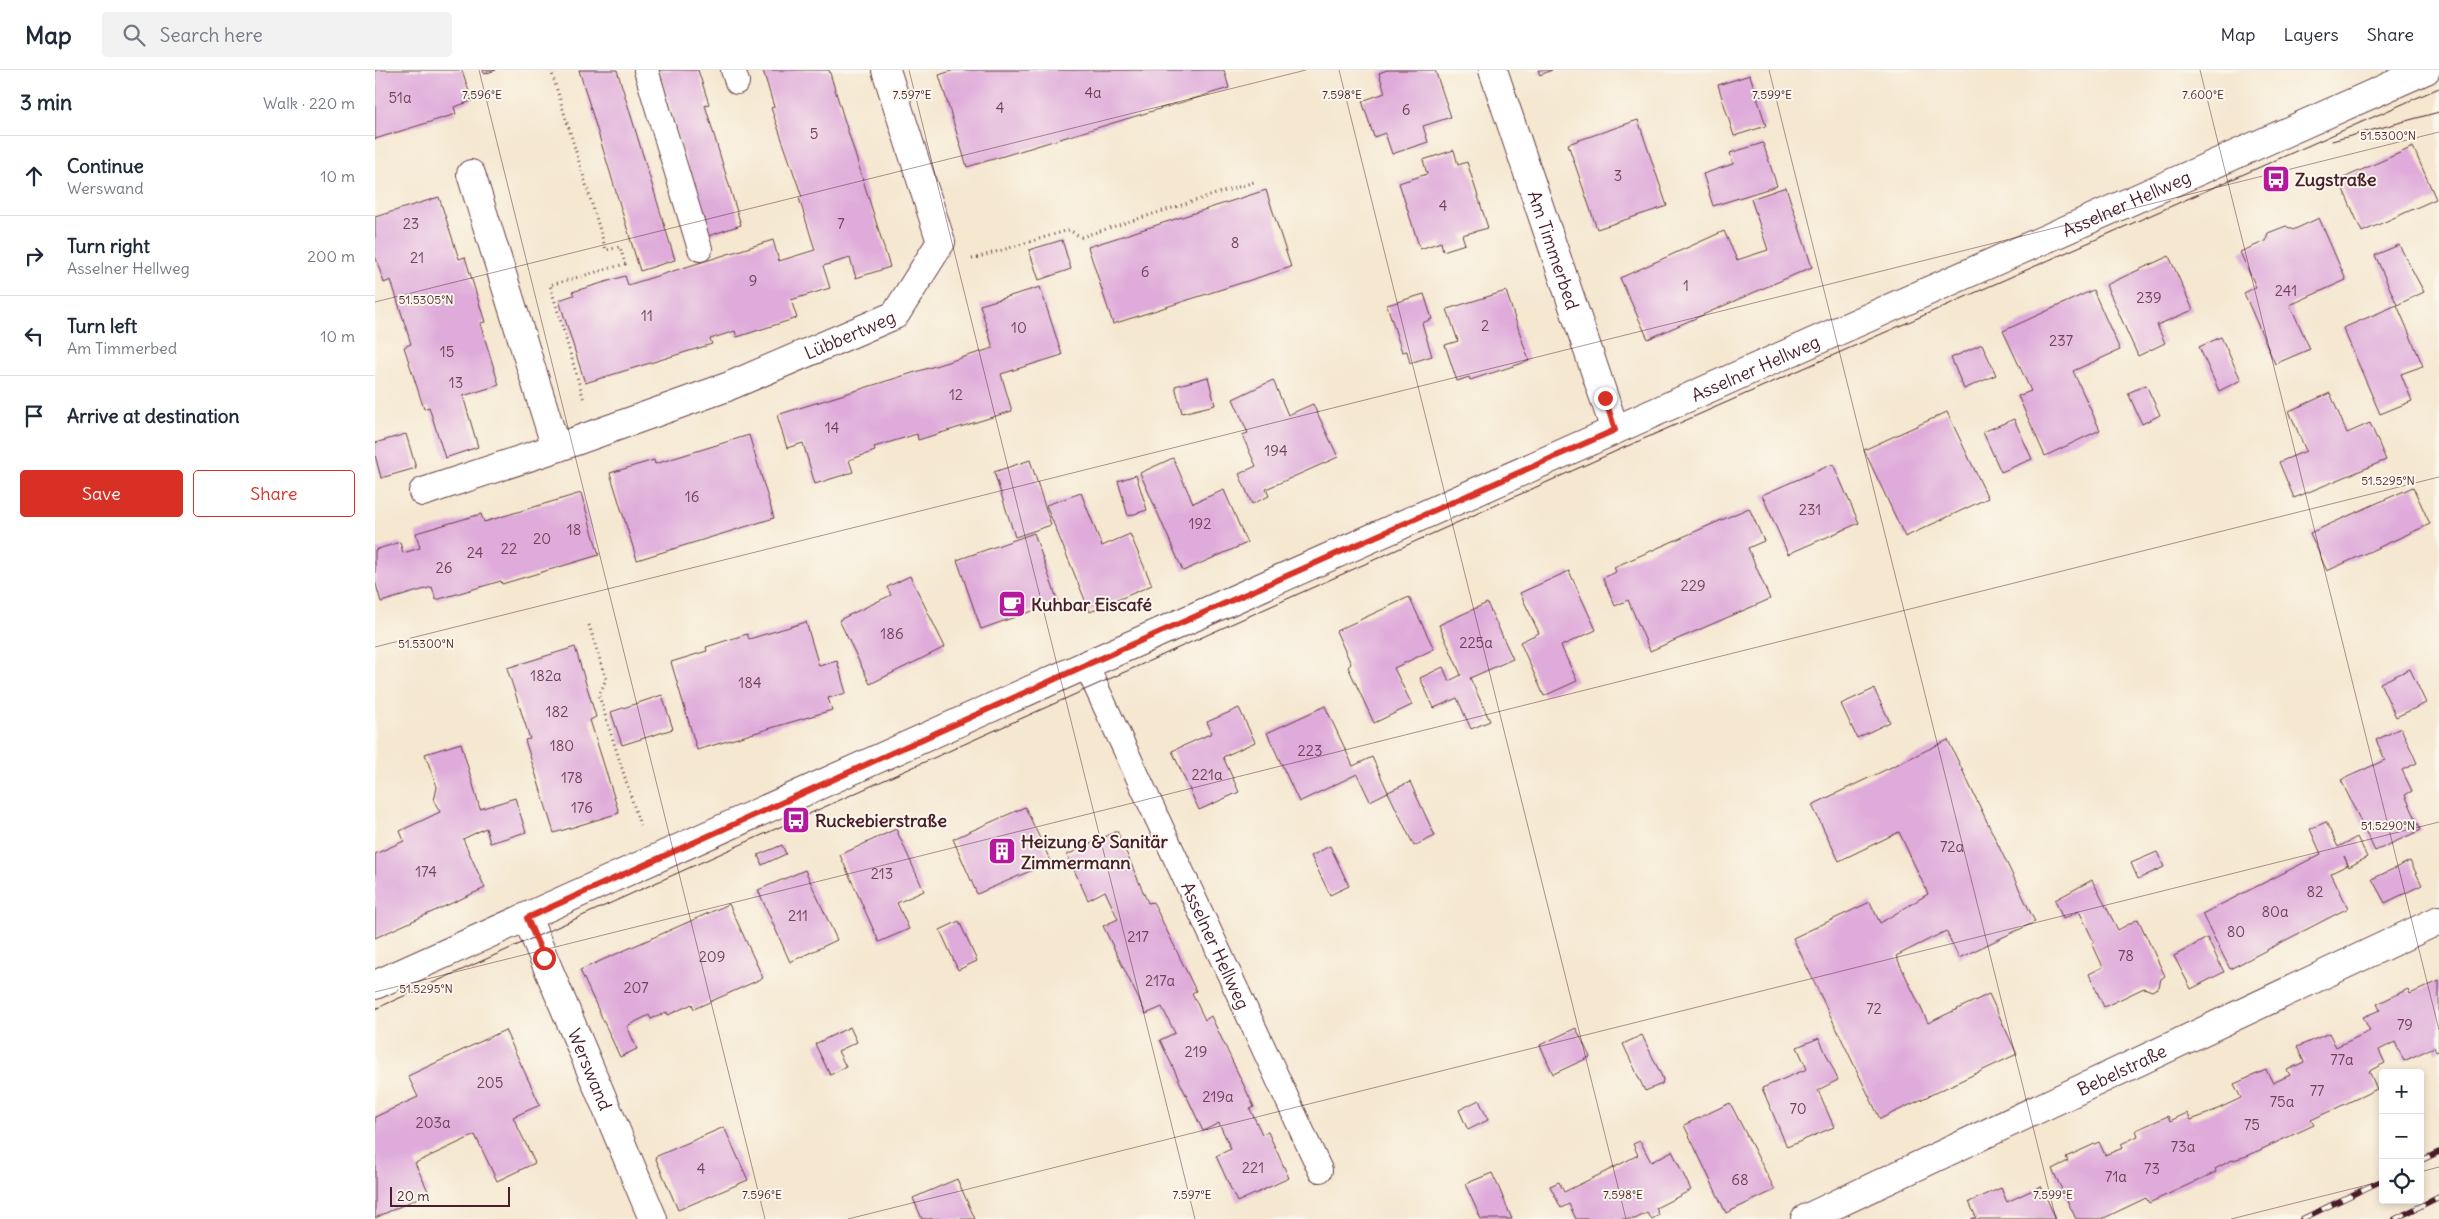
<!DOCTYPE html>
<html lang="en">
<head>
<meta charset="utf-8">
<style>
  body { margin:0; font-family:Delius,sans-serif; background:#f2f2f3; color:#1f2937 }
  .controls { position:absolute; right:15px; bottom:15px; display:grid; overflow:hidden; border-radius:5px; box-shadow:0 2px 8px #0003 }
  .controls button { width:45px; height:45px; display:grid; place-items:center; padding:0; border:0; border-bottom:1px solid #e0e1e3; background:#fff; color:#1f2937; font:25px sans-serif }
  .scale { position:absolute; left:15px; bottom:12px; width:120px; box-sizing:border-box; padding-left:5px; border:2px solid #4a1f2b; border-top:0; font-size:14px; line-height:18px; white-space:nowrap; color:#4a1f2b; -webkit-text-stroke:4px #fbf7ec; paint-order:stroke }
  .stop { position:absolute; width:15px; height:15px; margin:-11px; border:4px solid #d93025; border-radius:50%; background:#fff }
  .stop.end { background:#d93025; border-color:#fff; box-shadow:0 1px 5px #0008 }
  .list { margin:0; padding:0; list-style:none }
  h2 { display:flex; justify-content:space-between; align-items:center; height:65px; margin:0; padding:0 20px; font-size:21px }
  h2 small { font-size:16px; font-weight:400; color:#747a83 }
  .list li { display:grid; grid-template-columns:32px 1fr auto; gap:15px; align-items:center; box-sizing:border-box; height:80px; padding:0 20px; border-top:1px solid #e0e1e3 }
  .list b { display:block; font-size:19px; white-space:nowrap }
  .list p { margin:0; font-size:16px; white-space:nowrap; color:#747a83 }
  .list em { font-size:16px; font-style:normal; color:#747a83 }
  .actions { display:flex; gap:10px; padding:15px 20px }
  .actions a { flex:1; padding:11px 0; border:1px solid #d93025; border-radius:5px; text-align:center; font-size:18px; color:#d93025 }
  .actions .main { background:#d93025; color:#fff }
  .icon { flex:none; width:28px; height:28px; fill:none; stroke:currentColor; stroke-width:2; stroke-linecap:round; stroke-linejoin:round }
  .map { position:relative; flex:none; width:2064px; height:1149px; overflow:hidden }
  header { display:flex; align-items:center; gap:30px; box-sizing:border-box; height:70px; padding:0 25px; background:#fff; border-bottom:1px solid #e0e1e3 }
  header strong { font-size:24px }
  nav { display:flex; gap:28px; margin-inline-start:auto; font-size:18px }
  .search { width:350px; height:45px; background:#f2f2f3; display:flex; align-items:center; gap:12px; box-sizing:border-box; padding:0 18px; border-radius:5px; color:#747a83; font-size:19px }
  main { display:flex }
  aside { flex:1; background:#fff }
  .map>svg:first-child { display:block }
  .building { fill:#dfabda }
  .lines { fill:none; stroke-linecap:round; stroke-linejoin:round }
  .service-casing { stroke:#643d44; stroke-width:26 }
  .minor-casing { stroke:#643d44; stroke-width:30 }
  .secondary-casing { stroke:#643d44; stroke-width:30 }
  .path { stroke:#643d44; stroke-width:3; stroke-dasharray:1 4; stroke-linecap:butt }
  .service { stroke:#fff; stroke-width:24 }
  .minor { stroke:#fff; stroke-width:28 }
  .secondary { stroke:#fff; stroke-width:28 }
  .tram { stroke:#4a1f2b; stroke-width:1 }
  .rail-casing { stroke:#4a1f2b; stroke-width:5.5 }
  .rail { stroke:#fbf7ec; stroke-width:4; stroke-dasharray:11; stroke-linecap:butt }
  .route { stroke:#d93025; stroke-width:6 }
  .ticks { fill:none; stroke:#4a1f2b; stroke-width:1; stroke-opacity:0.45 }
  .labels { text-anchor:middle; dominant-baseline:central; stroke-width:4; stroke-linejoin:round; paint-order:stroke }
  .number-label { font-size:15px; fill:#6f4257 }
  .poi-label { font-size:18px; font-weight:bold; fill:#4a1f2b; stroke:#fbf7ec; text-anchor:start }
  .street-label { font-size:18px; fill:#4a1f2b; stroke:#fbf7ec }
  .ticks-label { font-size:12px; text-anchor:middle; fill:#4a1f2b; stroke:#fbf7ec; stroke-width:4; stroke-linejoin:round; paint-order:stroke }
</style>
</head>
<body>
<header>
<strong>Map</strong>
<div class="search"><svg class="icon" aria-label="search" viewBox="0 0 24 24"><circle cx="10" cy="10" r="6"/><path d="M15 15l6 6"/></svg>Search here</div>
<nav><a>Map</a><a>Layers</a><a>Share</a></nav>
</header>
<main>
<aside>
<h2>3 min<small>Walk · 220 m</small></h2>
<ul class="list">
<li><svg class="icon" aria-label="ahead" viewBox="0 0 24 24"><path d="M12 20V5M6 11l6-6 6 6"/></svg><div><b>Continue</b><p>Werswand</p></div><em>10 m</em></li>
<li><svg class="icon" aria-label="right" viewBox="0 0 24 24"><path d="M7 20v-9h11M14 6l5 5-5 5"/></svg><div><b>Turn right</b><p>Asselner Hellweg</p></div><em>200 m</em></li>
<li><svg class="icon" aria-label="left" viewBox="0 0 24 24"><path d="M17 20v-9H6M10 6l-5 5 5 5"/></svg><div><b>Turn left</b><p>Am Timmerbed</p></div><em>10 m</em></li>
<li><svg class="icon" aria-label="arrive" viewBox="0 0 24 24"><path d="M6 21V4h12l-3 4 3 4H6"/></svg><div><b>Arrive at destination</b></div></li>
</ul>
<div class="actions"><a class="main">Save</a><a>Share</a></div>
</aside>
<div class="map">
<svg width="2064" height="1149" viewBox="0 0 2064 1149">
  <rect width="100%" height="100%" fill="#fbf7ec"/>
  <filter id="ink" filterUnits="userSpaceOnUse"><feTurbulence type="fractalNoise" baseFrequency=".02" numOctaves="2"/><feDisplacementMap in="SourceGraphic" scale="10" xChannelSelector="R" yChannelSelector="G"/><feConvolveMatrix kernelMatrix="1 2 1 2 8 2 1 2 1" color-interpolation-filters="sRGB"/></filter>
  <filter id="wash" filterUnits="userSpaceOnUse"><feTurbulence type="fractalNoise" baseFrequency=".0096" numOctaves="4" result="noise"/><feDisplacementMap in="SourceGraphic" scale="20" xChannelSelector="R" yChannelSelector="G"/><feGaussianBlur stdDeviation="1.12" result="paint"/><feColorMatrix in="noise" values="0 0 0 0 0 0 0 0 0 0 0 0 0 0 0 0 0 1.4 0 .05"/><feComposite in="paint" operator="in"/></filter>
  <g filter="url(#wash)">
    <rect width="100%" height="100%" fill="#f5e7d0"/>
    <g id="blocks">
      <path class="building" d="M0,0H87L97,31L79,37L81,44L0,69Z
        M108,0H121L109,4Z
        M204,0H242L300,190L265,201Z
        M284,0H323L334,34L330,35L366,155L333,166Z
        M388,0H454L515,197L481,208L475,188L448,196L455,218L416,230L422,248L362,267L360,261L335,269L337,274L210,313L184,230L199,225L197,222L250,206L253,215L398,170L404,191L440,180L424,128L427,127L396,38L399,37Z
        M579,0H849L854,18L592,97L564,5Z
        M1012,0H1060L1076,47L1048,56L1053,72L1017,84L1010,63L999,67L987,31L1010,23L1004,3Z
        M1163,0H1177L1165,5Z
        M1375,5L1391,56L1359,66L1343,15Z
        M1263,50L1292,136L1222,159L1193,74Z
        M1388,73L1402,116L1338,136L1328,104L1358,94L1355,83Z
        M2038,77L2061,129L1987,162L1964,110Z
        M1079,80L1083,95L1092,92L1113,158L1087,165L1090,174L1068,181L1066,172L1045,179L1024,113L1052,104L1048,90Z
        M1411,117L1437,197L1273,269L1245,208L1349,161L1362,190L1393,180L1376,129Z
        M891,120L916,197L738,254L713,177Z
        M64,127L84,189L90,187L110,252L105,253L124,315L88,326L103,377L70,388L54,337L49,339L29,277L36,274L16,210L9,213L0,185V147Z
        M1944,148L1971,210L1915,235L1935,279L1900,294L1869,223L1881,217L1865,182L1891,171L1893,163L1911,156L1918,160Z
        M687,170L696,199L664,210L654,180Z
        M2024,175L2049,222L2022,235L2000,185Z
        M1794,186L1818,240L1782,255L1790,273L1763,286L1731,215Z
        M665,217L687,285L626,304L637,341L543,370L542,364L499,377L500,381L474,390L478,402L440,414L428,373L412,378L402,345L618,278L605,235Z
        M1718,220L1745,280L1698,301L1725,360L1670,386L1643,326L1656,321L1628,261Z
        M1131,221L1154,291L1095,310L1094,307L1082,311L1070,275L1083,271L1072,239Z
        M1049,224L1057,249L1047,253L1057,286L1035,293L1032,281L1027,282L1012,235Z
        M2022,235L2048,296L2026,304L2037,331L2005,344L1968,258Z
        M1846,267L1866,310L1844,321L1824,277Z
        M1607,274L1621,305L1589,319L1576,288Z
        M833,307L840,335L807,343L800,316Z
        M898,310L913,345L938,334L963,387L891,419L894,426L877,434L864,404L881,396L867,365L873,363L858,329Z
        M1771,315L1785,345L1767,354L1753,323Z
        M1955,323L1972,363L1995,353L2011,390L1919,428L1904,392L1931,381L1914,341Z
        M1572,342L1613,428L1530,467L1489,380Z
        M1639,349L1657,389L1626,402L1608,362Z
        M31,364L41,398L6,408L0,385V373Z
        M374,365L399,448L262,490L235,403L279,390L280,394Z
        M798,388L818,433L849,420L872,473L808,501L765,403Z
        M655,390L676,455L640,467L619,402Z
        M1458,394L1484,453L1413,484L1387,425Z
        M761,405L772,440L753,446L743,411Z
        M2038,417L2055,454L1952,501L1935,463Z
        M206,423L224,485L127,514L126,511L61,530L57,517L6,532L0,511V480L25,472L28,483L45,478L41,463L106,444L109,452Z
        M706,423L727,476L755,464L777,515L715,542L671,435Z
        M1374,438L1389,471L1373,478L1395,529L1275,581L1253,530L1240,536L1228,508L1241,502L1239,497Z
        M659,463L683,532L606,559L582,490Z
        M1194,501L1221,560L1186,576L1202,611L1169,626L1145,572L1164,563L1145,523Z
        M535,506L570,577L495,614L464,550L516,525L512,517Z
        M1034,527L1059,579L1019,598L1037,635L999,653L973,597L976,594L961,561Z
        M1112,533L1138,589L1095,608L1115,651L1096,659L1082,628L1059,638L1045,608L1068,597L1074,611L1086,605L1064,555Z
        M431,552L444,596L462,591L471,623L453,628L457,640L322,680L296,592L332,581L331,577L372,564L374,569Z
        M200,577L221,647L215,650L244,743L179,763L150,670L155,669L132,598Z
        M2035,599L2051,633L2021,647L2005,613Z
        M1499,619L1515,652L1482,668L1466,634Z
        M287,625L298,659L247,675L236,642Z
        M950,636L978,696L997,687L1013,722L1035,712L1060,766L1039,776L1013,722L995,731L982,704L924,732L892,663Z
        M864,638L880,672L848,687L864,722L824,740L797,681L837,663L832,652Z
        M2026,658L2042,693L2027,700L2037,721L2030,725L2046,760L2000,781L1966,710L2010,690L2001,670Z
        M1573,670L1660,852L1584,888L1571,861L1521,886L1553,953L1614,924L1642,984L1505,1049L1418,868L1495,832L1505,853L1553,824L1524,762L1464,791L1437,735Z
        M86,673L105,739L140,728L151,762L115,773L111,758L88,769L110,818L0,868V784L29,771L25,761L65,742L59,731L62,717L50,684Z
        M650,737L676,792L602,824L578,769Z
        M1951,752L1963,777L1982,767L1992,787L1974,797L1969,786L1973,795L1956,803L1973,838L1855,899L1827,844L1946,784L1935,759Z
        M521,759L549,821L522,833L534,859L504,872L465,785Z
        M742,761L773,833L778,832L821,921L817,923L830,950L836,946L879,1037L875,1039L887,1064L893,1062L914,1108L862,1132L841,1086L856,1079L844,1053L828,1061L785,970L800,963L787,937L771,944L728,856L743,849L730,821L713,830L692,785Z
        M407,775L411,784L387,795L383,785Z
        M955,776L974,816L955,825L936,786Z
        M1782,782L1789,797L1763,809L1756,793Z
        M2035,791L2047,815L2010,833L1997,809Z
        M430,800L462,870L415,892L383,820Z
        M1717,810L1743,860L1763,849L1790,906L1786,909L1784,917L1777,921L1769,918L1729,937L1714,904L1728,897L1717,873L1719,872L1704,841L1688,849L1680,830Z
        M354,834L388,908L319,939L317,934L293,945L292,942L276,949L274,945L252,956L262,979L245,987L205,900Z
        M584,851L602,891L583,900L565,860Z
        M1832,868L1849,902L1816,919L1799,886Z
        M2064,911V981L2061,982L2059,977L2029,991L2020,972L2004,980L2010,993L1994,1001L2002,1019L1936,1050L1939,1055L1872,1086L1855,1091L1840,1099L1841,1102L1774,1133L1771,1128L1727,1149H1701L1677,1099L1693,1091L1691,1087L1724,1072L1730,1085L1748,1078L1746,1074L1763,1066L1761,1060L1793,1046L1795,1051L1812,1043L1816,1050L1832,1044L1866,1028L1859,1014L1891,1000L1898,1013L1915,1005L1912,1000L1929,992L1922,977L1954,963L1961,977L1995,961L1988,947L2005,940L2002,934L2033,919L2035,924Z
        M475,957L482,972L463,981L471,997L455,1005L440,974Z
        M1201,958L1215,987L1178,1004L1165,975Z
        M130,960L165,1035L138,1047L160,1093L122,1111L100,1065L40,1093L54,1123L0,1148V1047L43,1027L33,1006Z
        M1267,965L1288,1009L1287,1014L1270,1021L1248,974Z
        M1444,968L1463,1010L1443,1020L1459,1057L1412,1077L1387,1018L1432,999L1422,977Z
        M1104,1030L1113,1050L1093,1060L1084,1040Z
        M1355,1033L1400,1120L1351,1143L1309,1055Z
        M349,1057L373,1110L303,1140L280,1087Z
        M1265,1071L1276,1092L1297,1081L1316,1120L1281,1138L1284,1145L1277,1149L1272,1143L1260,1149H1201L1194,1134L1186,1138L1175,1116L1184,1112L1189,1122L1226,1104L1263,1085L1258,1074Z
        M1117,1103L1124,1118L1137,1149H1106L1090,1114Z
        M582,1109L600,1149H547L538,1128Z
        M1666,1116L1681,1149H1596L1601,1147L1594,1132L1626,1118L1632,1132Z"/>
    </g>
  </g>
  <g filter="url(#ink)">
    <use href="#blocks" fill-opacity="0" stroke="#643d44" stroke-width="1"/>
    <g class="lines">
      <g class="service-casing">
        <g id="service">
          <path d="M271,0L325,179"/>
          <path d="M358,0L362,12"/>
          <path id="s1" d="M711,595L945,1100"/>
        </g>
      </g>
      <g class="minor-casing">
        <g id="minor">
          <path id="s2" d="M1118,0L1240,360"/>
          <path d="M96,104L181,378"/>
          <path id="s3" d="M48,422L181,378L352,317L520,245L566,172L511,0"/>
          <path id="s4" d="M152,848L278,1149"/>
          <path id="s5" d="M1430,1149L2064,850"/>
        </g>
      </g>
      <g class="secondary-casing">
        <g id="secondary">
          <path id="s6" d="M0,915L711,595L2051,0"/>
        </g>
      </g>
      <path class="path" d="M176,0L231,180L245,177L250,194L175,215L209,330
        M597,189L694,160L706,167L882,111
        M214,555L231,609L224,626L265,755"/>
      <use href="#service" class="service"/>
      <use href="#minor" class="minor"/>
      <use href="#secondary" class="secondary"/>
      <path class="tram" d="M1957,71L2064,42
        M0,939L1248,378L2064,18"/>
      <g class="rail-casing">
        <path id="rail" d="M2045,1091L2064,1082
          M1927,1149L2008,1110
          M2020,1149L2064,1127"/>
      </g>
      <use href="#rail" class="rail"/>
    </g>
  </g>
  <g class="lines" filter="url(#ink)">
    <path class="route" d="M169,888L152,848L711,595L1240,360L1230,328"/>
  </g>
  <path class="ticks" d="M104,0L390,1149M534,0L820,1149M964,0L1251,1149M1394,0L1681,1149M1825,0L2064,960M0,232L931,0M0,577L2064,62M0,922L2064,407M2045,1102L2064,1097M473,1149L2064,752M1856,1149L2008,1111"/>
  <defs>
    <g id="bus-square" transform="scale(1.4375)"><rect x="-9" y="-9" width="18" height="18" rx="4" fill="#b5179e" stroke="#fbf7ec"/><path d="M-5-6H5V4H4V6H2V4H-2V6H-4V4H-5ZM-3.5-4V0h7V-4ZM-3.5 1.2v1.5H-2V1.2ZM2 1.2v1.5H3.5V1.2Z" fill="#fff"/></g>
    <g id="cafe-square" transform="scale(1.4375)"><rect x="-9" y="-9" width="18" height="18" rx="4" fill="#b5179e" stroke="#fbf7ec"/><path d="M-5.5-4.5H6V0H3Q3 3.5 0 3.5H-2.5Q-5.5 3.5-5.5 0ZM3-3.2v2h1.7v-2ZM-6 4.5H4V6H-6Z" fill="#fff"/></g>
    <g id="building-square" transform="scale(1.4375)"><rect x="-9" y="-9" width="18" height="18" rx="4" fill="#b5179e" stroke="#fbf7ec"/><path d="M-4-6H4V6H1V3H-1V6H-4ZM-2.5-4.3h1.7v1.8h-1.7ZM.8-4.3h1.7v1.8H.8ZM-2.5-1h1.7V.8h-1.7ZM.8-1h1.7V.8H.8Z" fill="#fff"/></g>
  </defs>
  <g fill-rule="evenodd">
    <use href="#bus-square" x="1901" y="109"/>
    <use href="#cafe-square" x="637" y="534"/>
    <use href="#bus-square" x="421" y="750"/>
    <use href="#building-square" x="627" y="781"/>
  </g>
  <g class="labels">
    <g class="number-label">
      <text x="718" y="22">4a</text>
      <text x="25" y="27">51a</text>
      <text x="625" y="37">4</text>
      <text x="1031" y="39">6</text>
      <text x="439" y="63">5</text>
      <text x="1243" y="105">3</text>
      <text x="1068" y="135">4</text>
      <text x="36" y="153">23</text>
      <text x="466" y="153">7</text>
      <text x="860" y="172">8</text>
      <text x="42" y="187">21</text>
      <text x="770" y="201">6</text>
      <text x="378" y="210">9</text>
      <text x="1311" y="215">1</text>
      <text x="1911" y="220">241</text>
      <text x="1774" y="227">239</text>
      <text x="272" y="245">11</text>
      <text x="1110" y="255">2</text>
      <text x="644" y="257">10</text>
      <text x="1686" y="270">237</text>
      <text x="72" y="281">15</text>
      <text x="81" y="312">13</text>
      <text x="581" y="324">12</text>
      <text x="457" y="357">14</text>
      <text x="901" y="380">194</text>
      <text x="317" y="426">16</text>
      <text x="1435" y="439">231</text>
      <text x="825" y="453">192</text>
      <text x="199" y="459">18</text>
      <text x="167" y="468">20</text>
      <text x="134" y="478">22</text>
      <text x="100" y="482">24</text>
      <text x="69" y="497">26</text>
      <text x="1318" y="515">229</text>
      <text x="517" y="563">186</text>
      <text x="1101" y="572">225a</text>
      <text x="171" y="605">182a</text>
      <text x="375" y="612">184</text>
      <text x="182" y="641">182</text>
      <text x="187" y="675">180</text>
      <text x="935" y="680">223</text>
      <text x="832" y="704">221a</text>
      <text x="197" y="707">178</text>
      <text x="207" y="737">176</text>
      <text x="1577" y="776">72a</text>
      <text x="51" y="801">174</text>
      <text x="507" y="803">213</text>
      <text x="1940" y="821">82</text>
      <text x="1900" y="841">80a</text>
      <text x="423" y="845">211</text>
      <text x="1861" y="861">80</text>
      <text x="763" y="866">217</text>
      <text x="1751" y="885">78</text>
      <text x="337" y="886">209</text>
      <text x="785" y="910">217a</text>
      <text x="261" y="917">207</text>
      <text x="1499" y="938">72</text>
      <text x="2030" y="954">79</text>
      <text x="821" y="981">219</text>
      <text x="1967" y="989">77a</text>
      <text x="115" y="1012">205</text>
      <text x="1942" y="1020">77</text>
      <text x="843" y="1026">219a</text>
      <text x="1907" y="1031">75a</text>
      <text x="1423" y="1038">70</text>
      <text x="58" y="1052">203a</text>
      <text x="1877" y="1054">75</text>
      <text x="1808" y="1076">73a</text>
      <text x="878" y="1097">221</text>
      <text x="326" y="1098">4</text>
      <text x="1777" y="1098">73</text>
      <text x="1741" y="1106">71a</text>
      <text x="1365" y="1109">68</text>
    </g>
    <g class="poi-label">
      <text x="1920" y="109">Zugstraße</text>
      <text x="656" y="534">Kuhbar Eiscafé</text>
      <text x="440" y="750">Ruckebierstraße</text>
      <text x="646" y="771">Heizung &amp; Sanitär<tspan x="646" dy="21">Zimmermann</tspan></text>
    </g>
    <g class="street-label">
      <text stroke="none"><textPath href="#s6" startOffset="1918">Asselner Hellweg</textPath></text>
      <text stroke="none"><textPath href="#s2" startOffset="190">Am Timmerbed</textPath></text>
      <text stroke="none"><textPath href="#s3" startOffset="455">Lübbertweg</textPath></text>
      <text stroke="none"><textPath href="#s6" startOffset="1512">Asselner Hellweg</textPath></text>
      <text stroke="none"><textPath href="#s1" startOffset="309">Asselner Hellweg</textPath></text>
      <text stroke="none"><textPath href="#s4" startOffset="164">Werswand</textPath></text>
      <text stroke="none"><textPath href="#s5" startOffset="350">Bebelstraße</textPath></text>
    </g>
  </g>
  <g class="ticks-label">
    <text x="107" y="29">7.596°E</text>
    <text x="537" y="29">7.597°E</text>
    <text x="967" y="29">7.598°E</text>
    <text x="1397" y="29">7.599°E</text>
    <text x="1828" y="29">7.600°E</text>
    <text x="2013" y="70">51.5300°N</text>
    <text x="51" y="234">51.5305°N</text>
    <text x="2013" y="415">51.5295°N</text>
    <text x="51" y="578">51.5300°N</text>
    <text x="2013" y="760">51.5290°N</text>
    <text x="51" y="923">51.5295°N</text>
    <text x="387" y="1129">7.596°E</text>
    <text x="817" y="1129">7.597°E</text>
    <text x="1248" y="1129">7.598°E</text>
    <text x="1678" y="1129">7.599°E</text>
  </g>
</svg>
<div class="controls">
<button>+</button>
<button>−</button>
<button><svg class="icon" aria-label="locate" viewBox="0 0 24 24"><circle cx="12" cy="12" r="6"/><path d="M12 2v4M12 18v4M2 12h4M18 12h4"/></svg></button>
</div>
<div class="scale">20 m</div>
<div class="stop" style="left:169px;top:888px"></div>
<div class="stop end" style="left:1230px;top:328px"></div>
</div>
</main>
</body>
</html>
